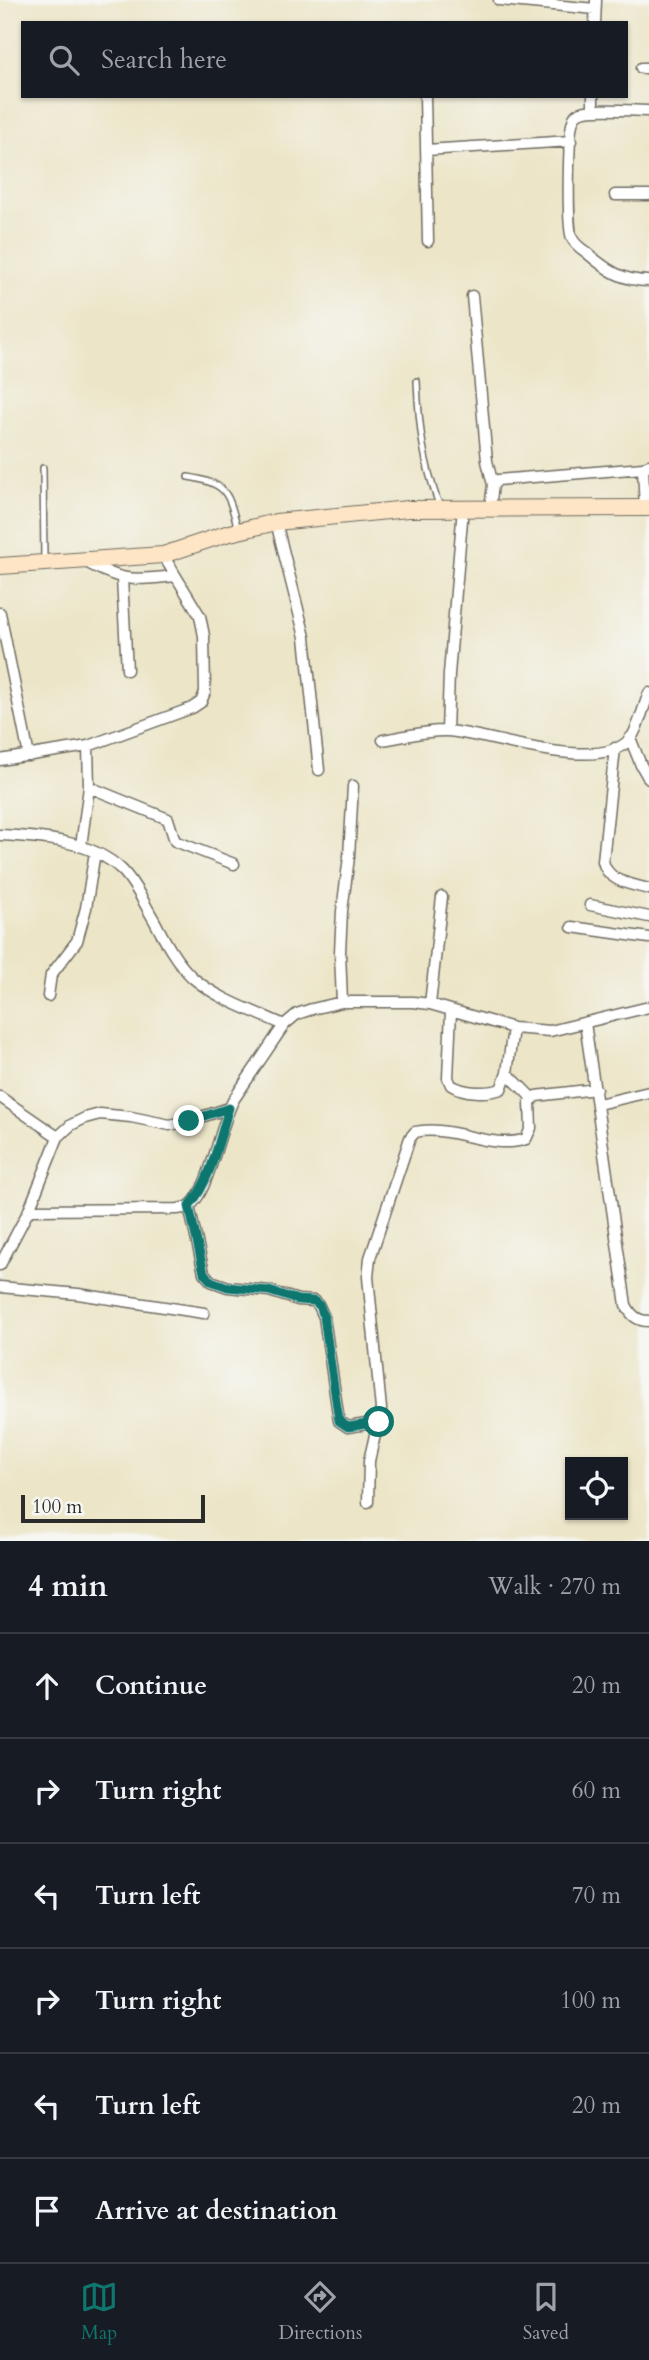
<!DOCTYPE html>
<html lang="en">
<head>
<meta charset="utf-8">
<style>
  body { margin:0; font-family:Cardo,serif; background:#242831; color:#f1f3f6 }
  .controls { position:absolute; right:21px; bottom:21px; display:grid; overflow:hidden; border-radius:0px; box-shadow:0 2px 5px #0004 }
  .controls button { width:63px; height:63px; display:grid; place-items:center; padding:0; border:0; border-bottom:2px solid #363941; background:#171b24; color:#f1f3f6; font:35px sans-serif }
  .scale { position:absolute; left:21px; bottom:18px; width:184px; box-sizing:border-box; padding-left:7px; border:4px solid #2b2b2b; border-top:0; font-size:19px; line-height:24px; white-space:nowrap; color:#2b2b2b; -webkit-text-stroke:5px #f6f6f2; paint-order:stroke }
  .stop { position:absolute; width:21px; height:21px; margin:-16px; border:5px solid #0f766e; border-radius:50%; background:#fff }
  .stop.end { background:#0f766e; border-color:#fff; box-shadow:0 2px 7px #0008 }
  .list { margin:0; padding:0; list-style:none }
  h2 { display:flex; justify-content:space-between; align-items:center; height:91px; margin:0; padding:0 28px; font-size:30px }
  h2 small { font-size:23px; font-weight:400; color:#9ea1a6 }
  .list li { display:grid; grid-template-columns:46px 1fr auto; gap:21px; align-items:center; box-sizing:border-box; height:105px; padding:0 28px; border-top:2px solid #363941 }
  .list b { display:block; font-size:26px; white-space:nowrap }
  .list em { font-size:23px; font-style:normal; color:#9ea1a6 }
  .icon { flex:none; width:38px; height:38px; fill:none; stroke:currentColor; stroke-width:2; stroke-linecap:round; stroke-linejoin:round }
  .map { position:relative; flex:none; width:649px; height:1541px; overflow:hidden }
  .search { position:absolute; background:#171b24; box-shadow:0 2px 5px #0004; left:21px; right:21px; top:21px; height:77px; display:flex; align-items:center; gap:18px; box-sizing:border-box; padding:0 24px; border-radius:0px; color:#9ea1a6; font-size:26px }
  .sheet { height:721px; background:#171b24 }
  nav { display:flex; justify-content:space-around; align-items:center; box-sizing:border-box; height:98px; border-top:2px solid #363941; background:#171b24; font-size:19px; color:#9ea1a6 }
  nav a { display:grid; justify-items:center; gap:4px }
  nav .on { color:#0f766e }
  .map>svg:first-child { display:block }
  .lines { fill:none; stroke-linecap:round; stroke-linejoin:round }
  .lane-casing { stroke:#6f6c62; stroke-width:8 }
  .street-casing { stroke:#6f6c62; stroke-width:13 }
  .secondary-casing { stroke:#6f6c62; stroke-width:18 }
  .lane { stroke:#fff; stroke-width:5 }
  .street { stroke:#fff; stroke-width:10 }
  .secondary { stroke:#fde5c5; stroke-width:16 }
  .route { stroke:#0f766e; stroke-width:9 }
</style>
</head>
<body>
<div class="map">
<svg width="649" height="1541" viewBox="0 0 649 1541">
  <rect width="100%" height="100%" fill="#f6f6f2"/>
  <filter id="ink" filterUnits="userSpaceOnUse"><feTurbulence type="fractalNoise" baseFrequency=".0143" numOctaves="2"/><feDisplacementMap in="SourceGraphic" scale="14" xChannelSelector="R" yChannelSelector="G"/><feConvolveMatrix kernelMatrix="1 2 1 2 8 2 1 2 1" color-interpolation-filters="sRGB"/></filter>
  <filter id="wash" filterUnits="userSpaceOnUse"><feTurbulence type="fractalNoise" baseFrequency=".00686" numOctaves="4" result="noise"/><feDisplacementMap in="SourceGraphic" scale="28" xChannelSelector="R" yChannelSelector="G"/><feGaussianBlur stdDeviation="1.57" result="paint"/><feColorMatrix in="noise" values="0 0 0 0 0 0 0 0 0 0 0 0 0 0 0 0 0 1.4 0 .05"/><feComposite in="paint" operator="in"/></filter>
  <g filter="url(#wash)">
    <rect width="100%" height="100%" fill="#ece5c7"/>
  </g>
  <g filter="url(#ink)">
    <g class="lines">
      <g class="lane-casing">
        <path id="lane" d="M417,381C419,428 423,460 439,505
          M43,468L44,559
          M188,477C228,483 228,493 238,529"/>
      </g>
      <g class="street-casing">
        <path id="street" d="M499,0L595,9
          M595,23L596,0
          M641,68H649
          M425,96L428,241
          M593,110V96
          M649,111C636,111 589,107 579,113C576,114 574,117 573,121C568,133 567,228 572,238C575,245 582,249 587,253C607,270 622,281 649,281
          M426,150L571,141
          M615,195H649
          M472,296L487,461L493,485
          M643,468L645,508
          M490,508L493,485L498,480L643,468L649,465
          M276,522L305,637L319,770
          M86,562C125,583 133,580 175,576
          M122,579L127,670
          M0,613L29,756
          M447,731L449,674L463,508
          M630,738L641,765L649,779
          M383,740C403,737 427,730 447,731C488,733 600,776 631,738C638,729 644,705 649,693
          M615,748L603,861C607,882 631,884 649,889
          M0,760L88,746L192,708L201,702L205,692L204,636L200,616L163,555
          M89,787L168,819L175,841L234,864
          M0,835C41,837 91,840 122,870C136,884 144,904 154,920C165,941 176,962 193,978C219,1000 254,1011 284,1025
          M81,846L89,787L88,746
          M590,905L649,917
          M572,927L649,938
          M48,996L51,975L77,941L86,908L95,852
          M342,1002L340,952L342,911L349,857L353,786
          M430,1004L442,897
          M451,1011L448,1078L451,1085C464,1093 487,1094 501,1089L507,1073L513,1028
          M585,1023L626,1305C631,1315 637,1321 649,1321
          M507,1073L533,1099
          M0,1097L58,1137
          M598,1104L649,1092
          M189,1206L204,1273L211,1281L228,1287L269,1291L298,1300L314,1301L319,1306L324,1317L339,1421L348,1427L379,1422
          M29,1210L178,1209C182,1208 186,1208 189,1206C209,1194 221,1121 234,1099L284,1025L297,1014L312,1009L342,1002H413L430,1004L513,1028L550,1031L649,1007
          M0,1265L29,1210L58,1137L71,1125L85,1118L100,1114L131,1117L170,1125L189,1121L229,1108
          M0,1287L78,1294L204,1313
          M368,1502L369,1461L381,1409L368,1277L370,1258L410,1138L415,1132C452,1124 491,1151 526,1139L531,1128L530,1102L536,1096L596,1089"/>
      </g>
      <g class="secondary-casing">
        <path id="secondary" d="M0,566L163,555L226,534L276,522L408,509L649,508"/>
      </g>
      <use href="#lane" class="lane"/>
      <use href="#street" class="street"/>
      <use href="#secondary" class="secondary"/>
    </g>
  </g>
  <g class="lines" filter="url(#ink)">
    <path class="route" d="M189,1121L229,1108C220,1137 210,1184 189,1206L204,1273L211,1281L228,1287L269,1291L298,1300L314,1301L320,1306L324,1317L339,1421L348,1427L379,1422"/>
  </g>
</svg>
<div class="controls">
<button><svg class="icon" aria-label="locate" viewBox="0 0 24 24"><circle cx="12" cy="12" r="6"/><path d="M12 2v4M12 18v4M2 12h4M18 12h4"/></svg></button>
</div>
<div class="scale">100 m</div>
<div class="stop" style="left:379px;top:1422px"></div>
<div class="stop end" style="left:189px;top:1121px"></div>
<div class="search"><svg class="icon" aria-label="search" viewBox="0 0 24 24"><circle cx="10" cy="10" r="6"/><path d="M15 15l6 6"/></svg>Search here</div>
</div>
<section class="sheet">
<h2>4 min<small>Walk · 270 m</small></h2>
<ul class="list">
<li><svg class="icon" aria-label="ahead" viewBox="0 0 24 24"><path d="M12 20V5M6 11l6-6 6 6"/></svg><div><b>Continue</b></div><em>20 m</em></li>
<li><svg class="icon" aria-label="right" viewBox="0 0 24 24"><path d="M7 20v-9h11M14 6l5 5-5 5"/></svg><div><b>Turn right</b></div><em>60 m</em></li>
<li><svg class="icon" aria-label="left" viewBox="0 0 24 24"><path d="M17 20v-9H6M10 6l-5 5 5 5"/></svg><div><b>Turn left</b></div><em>70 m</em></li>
<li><svg class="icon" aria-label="right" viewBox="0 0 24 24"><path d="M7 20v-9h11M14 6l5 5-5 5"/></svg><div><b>Turn right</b></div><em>100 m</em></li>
<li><svg class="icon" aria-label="left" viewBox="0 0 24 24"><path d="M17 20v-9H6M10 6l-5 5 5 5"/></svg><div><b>Turn left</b></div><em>20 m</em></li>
<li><svg class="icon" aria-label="arrive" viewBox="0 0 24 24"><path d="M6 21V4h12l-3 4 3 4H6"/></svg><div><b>Arrive at destination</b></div></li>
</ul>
</section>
<nav>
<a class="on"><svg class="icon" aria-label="map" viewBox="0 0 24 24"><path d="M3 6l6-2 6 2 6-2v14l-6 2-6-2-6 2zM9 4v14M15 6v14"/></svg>Map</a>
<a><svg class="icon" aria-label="directions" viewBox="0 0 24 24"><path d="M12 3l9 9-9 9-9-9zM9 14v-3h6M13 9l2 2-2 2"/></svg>Directions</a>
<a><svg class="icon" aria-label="saved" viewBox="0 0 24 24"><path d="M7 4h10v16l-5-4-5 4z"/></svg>Saved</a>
</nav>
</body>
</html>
